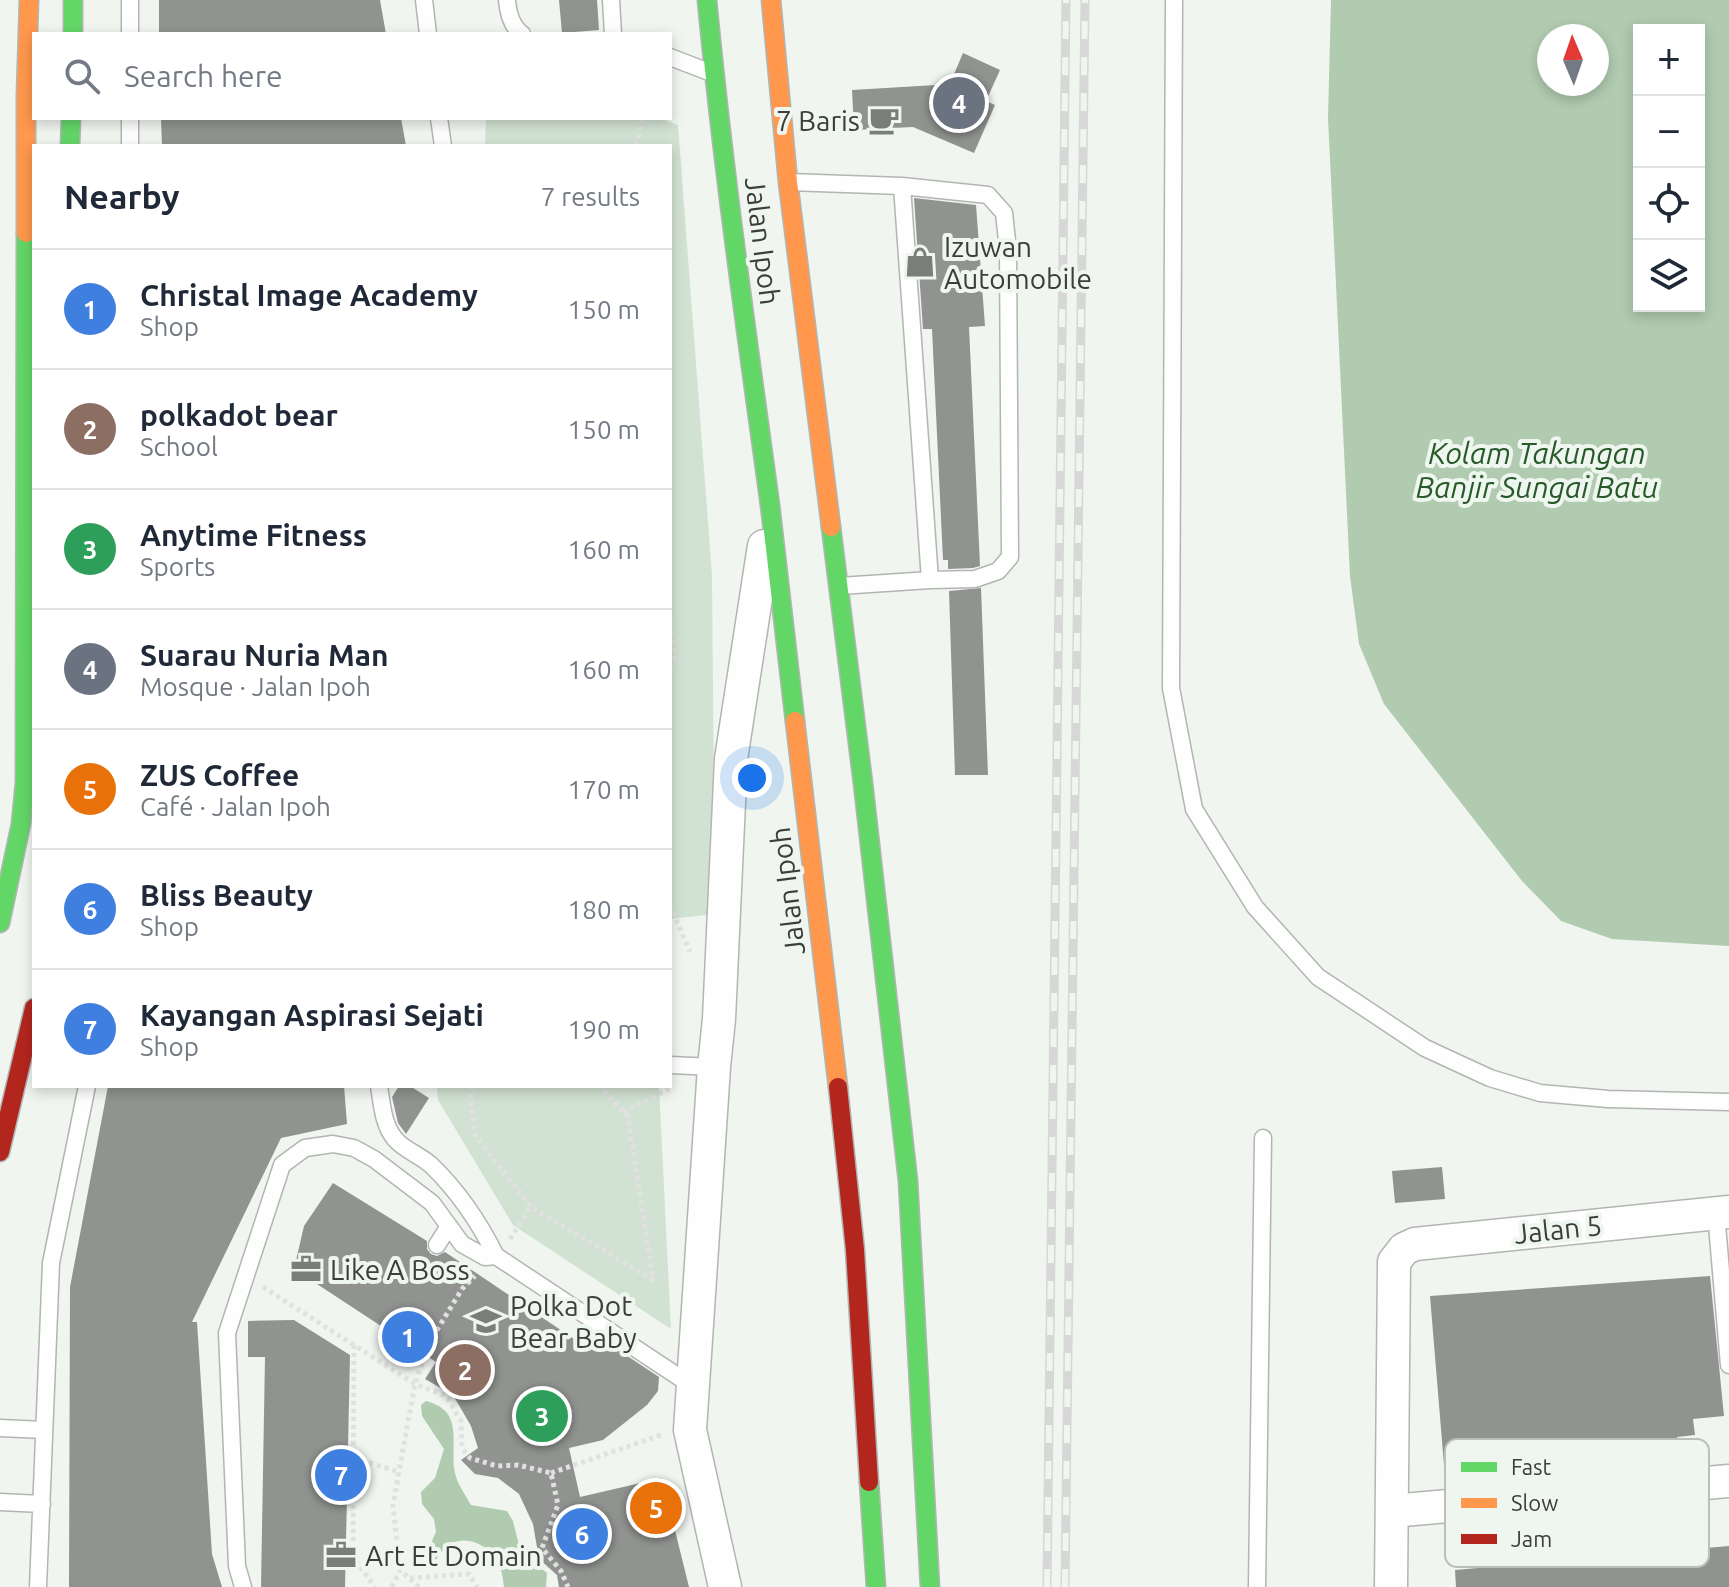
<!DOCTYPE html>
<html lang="en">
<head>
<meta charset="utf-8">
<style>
  body { margin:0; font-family:Ubuntu,sans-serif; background:#f2f2f3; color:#1f2937 }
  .controls { position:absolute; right:24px; top:24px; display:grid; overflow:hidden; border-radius:0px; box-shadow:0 4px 12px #0003 }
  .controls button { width:72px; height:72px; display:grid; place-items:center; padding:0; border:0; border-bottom:2px solid #e0e1e3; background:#fff; color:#1f2937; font:40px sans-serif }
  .compass { position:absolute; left:1537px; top:24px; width:72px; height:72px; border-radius:50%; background:#fff; box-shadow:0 4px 12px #0003; rotate:358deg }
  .you { position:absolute; left:752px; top:778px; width:28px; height:28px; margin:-20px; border:6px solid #fff; border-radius:50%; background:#1a73e8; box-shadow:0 0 0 12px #1a73e833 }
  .badge { display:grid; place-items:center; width:52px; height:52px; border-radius:50%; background:#7a7e7a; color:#fff; font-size:26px; font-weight:700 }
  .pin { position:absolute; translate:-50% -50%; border:4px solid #fff; box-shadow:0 2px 8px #0006 }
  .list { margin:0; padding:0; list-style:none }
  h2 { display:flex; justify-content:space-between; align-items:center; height:104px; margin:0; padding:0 32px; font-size:34px }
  h2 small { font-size:26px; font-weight:400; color:#747a83 }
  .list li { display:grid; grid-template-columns:52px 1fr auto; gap:24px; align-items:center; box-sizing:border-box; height:120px; padding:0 32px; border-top:2px solid #e0e1e3 }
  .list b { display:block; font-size:30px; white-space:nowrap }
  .list p { margin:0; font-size:26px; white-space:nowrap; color:#747a83 }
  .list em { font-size:26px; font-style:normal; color:#747a83 }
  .icon { flex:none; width:44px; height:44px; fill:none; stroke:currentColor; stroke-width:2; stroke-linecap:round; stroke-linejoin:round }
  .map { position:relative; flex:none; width:1729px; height:1587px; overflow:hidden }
  .search { position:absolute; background:#fff; box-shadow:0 4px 12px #0003; left:32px; top:32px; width:640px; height:88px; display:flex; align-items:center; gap:20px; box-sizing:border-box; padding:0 28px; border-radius:0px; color:#747a83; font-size:30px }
  .panel { position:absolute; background:#fff; box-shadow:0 4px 12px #0003; left:32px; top:144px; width:640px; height:944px; border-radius:0px }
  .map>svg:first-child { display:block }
  .green { fill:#d2e2d2 }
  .water { fill:#b0cbb0; fill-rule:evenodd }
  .building { fill:#909390 }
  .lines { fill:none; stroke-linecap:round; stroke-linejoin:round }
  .lane-casing { stroke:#b2b5b1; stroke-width:19 }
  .street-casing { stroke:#b2b5b1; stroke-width:35 }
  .fast-casing { stroke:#b2b5b1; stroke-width:21 }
  .slow-casing { stroke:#b2b5b1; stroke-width:21 }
  .jam-casing { stroke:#b2b5b1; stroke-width:21 }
  .path { stroke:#e1e1e1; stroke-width:5; stroke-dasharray:4 4; stroke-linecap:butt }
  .lane { stroke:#fdfefd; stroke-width:16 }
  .street { stroke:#fdfefd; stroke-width:32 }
  .fast { stroke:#63d668; stroke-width:18 }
  .slow { stroke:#ff974d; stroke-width:18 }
  .jam { stroke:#b3261e; stroke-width:18 }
  .rail-casing { stroke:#d6d7d6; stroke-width:9 }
  .rail { stroke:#eff6ef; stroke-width:6; stroke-dasharray:18; stroke-linecap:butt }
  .labels { text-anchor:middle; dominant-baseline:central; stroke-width:8; stroke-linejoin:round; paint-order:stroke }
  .poi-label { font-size:28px; fill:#3b3e3b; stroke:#eff6ef; text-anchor:start }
  .street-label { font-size:28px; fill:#3b3e3b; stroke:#eff6ef }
  .water-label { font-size:30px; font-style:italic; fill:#275a29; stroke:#eff6ef }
  .key { fill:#eff6ef; stroke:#b9bfb9; stroke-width:2 }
  .key-label { font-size:22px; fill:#3b3e3b }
</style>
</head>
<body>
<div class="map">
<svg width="1729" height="1587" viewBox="0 0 1729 1587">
  <rect width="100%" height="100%" fill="#f0f5f0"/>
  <path class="green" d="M486,118H660L678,125L712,575L715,914L670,919V146H485Z
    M437,1086H659L671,1329L513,1225L438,1100Z"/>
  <path class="water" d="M1331,0H1729V946L1612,939L1561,921L1522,881L1384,704L1359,644L1350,576L1328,118ZM1639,30H1699V306H1639ZM1549,36H1597V84H1549Z
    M426,1401C468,1412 447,1447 456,1477C459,1486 466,1496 471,1505L507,1511L513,1521L521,1553L547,1573L546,1587H504C503,1579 502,1570 498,1562C486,1541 458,1531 441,1552C437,1557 435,1564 432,1570L430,1564L434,1550L432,1541L436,1532L434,1519L422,1504L421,1492L435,1478L444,1449L422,1416L421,1405Z"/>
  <path class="building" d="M159,0H380L386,34H159Z
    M559,0H597L599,30L562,33Z
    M963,53L1000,70L986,101L995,105L974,153L913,127L854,130L852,90L936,85L938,81L949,86Z
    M161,118H401L406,146H162Z
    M914,198L976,205L985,326L969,327L980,566L973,568L948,569V560H943L932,329H923Z
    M981,588L988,775H955L949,591Z
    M108,1086H344L347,1124L281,1138L192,1322H197L212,1554L222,1587H69L70,1287Z
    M399,1086H410L429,1098L406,1134L398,1123L392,1097Z
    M1442,1167L1445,1199L1395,1203L1392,1171Z
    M333,1183L427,1241V1249L431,1254L437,1256L445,1252L586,1347L594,1334L659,1377L658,1391L647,1405L603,1440L569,1448L580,1497L662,1478L689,1587H559L557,1575L539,1559L533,1524L519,1494L498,1478L475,1474L461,1460L478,1448L471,1426L453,1395L425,1379L436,1362L294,1269L304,1226Z
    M1710,1276L1724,1416L1693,1419L1695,1435L1677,1437L1680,1458L1665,1460L1666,1468L1635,1470L1634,1461L1445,1477L1430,1296Z
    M294,1320L350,1355L345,1587H261L265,1357H248V1321Z
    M1729,1546V1587H1456L1455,1570Z"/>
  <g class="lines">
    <g class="lane-casing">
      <path id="lane" d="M130,0V34
        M424,0L428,34
        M507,0C508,13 511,26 522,34
        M611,0L613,34
        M1174,0L1171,688L1194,809L1255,907L1318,977L1425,1048L1490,1078L1540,1093L1608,1099L1729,1102
        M670,57L709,72
        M130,118V146
        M439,118L443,146
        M789,182L902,186L930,580L840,586
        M902,186L988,195L1004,213L1008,250L1010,557L998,571L975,579L930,580
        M670,1065L714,1067
        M379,1086C382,1104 383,1125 395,1139C404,1150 420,1155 431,1165C458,1191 479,1222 496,1256
        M1716,1213L1729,1365
        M437,1245L449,1226
        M0,1428L44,1430
        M0,1502L42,1504
        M38,1587L51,1263L87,1086
        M243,1587L237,1566L227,1333L282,1165L305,1148L333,1144L354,1148L374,1159L432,1203L462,1244L485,1257L496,1256L694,1387
        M1257,1587L1263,1138"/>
    </g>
    <g class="street-casing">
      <path id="street" d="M1392,1511L1729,1481
        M725,1587L690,1430L714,1067L719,1019L731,759L764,546
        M1391,1587L1394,1262L1404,1249L1415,1244L1729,1212"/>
    </g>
    <g class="fast-casing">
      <path id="fast" d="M73,0V34
        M707,0C723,169 747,337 770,505C779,577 787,649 795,721
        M70,146L71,118
        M831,527L863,783L908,1181L930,1587
        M0,923L21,824L25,783L26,233
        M869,1482L876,1587"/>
    </g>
    <g class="slow-casing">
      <path id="slow" d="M771,0L788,182L831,527
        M26,233V95L29,0
        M795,721L838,1087"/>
    </g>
    <g class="jam-casing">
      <path id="jam" d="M838,1087L855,1250L869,1482
        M0,1152L34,1008"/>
    </g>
    <path class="path" d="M636,146L643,118
      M670,616L674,659L670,666
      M670,905L690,952
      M473,1086L470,1094L475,1135L531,1207L653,1280L628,1117L600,1086
      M623,1112L673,1087
      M510,1239L531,1207
      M263,1287L415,1384L446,1396L461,1421L462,1448L470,1458L497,1466L518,1465L551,1473L558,1505L542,1548L561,1571L568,1587
      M354,1345L353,1557L375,1587
      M354,1458L399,1472
      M551,1473L661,1435
      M410,1578L469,1574L477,1587
      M392,1587L400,1570
      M419,1587L400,1570L393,1505L415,1384L429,1343L462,1289L475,1276"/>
    <use href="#lane" class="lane"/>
    <use href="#street" class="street"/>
    <use href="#fast" class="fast"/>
    <use href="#slow" class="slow"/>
    <use href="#jam" class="jam"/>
    <g class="rail-casing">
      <path id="rail" d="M1047,1587L1066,0
        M1065,1587L1085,0"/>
    </g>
    <use href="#rail" class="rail"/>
  </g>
  <defs>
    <g id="cafe-bare" transform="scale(2.4)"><path d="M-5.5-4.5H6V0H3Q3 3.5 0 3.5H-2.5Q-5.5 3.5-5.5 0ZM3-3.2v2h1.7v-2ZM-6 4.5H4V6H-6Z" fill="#7a7e7a" stroke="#eff6ef" stroke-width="2.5" paint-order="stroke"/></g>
    <g id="shop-bare" transform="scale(2.4)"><path d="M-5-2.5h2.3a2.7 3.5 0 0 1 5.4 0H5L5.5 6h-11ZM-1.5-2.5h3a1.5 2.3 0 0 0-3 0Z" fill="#7a7e7a" stroke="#eff6ef" stroke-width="2.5" paint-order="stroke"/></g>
    <g id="office-bare" transform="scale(2.4)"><path d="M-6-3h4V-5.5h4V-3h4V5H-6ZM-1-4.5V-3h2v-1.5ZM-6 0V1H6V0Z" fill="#7a7e7a" stroke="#eff6ef" stroke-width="2.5" paint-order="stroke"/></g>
    <g id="school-bare" transform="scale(2.4)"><path d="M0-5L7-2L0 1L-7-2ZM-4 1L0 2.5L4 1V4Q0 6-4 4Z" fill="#7a7e7a" stroke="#eff6ef" stroke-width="2.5" paint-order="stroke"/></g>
  </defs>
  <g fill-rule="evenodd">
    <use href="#cafe-bare" x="884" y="120"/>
    <use href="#shop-bare" x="920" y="262"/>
    <use href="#office-bare" x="306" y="1269"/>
    <use href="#school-bare" x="486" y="1321"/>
    <use href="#office-bare" x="341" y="1555"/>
  </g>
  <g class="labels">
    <g class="poi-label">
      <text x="860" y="120" text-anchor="end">7 Baris</text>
      <text x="944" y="246">Izuwan<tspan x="944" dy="32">Automobile</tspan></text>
      <text x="330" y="1269">Like A Boss</text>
      <text x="510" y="1305">Polka Dot<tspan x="510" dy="32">Bear Baby</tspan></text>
      <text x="365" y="1555">Art Et Domain</text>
    </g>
    <g class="street-label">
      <text transform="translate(763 241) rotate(83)">Jalan Ipoh</text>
      <text transform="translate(787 891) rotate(-97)">Jalan Ipoh</text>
      <text transform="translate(1558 1229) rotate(-6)">Jalan 5</text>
    </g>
    <g class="water-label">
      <text x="1537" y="453">Kolam Takungan<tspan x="1537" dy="34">Banjir Sungai Batu</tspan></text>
    </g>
  </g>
  <rect x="1445" y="1439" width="264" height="128" rx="12" class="key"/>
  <rect x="1461" y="1462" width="36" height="10" fill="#63d668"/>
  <rect x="1461" y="1498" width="36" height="10" fill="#ff974d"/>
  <rect x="1461" y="1534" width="36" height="10" fill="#b3261e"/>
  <g class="key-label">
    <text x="1511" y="1475">Fast</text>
    <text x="1511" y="1511">Slow</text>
    <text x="1511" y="1547">Jam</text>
  </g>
</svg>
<div class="controls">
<button>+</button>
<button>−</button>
<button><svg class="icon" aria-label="locate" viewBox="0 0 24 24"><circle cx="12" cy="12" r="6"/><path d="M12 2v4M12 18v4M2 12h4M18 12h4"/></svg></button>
<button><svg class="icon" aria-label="layers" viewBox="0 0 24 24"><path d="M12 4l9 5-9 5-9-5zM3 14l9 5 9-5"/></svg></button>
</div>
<svg class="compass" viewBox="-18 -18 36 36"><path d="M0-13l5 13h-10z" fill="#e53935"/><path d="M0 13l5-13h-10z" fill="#747a83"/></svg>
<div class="you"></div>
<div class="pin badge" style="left:408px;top:1337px;background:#3f7fe0">1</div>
<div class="pin badge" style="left:465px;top:1370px;background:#8d6e63">2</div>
<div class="pin badge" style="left:542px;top:1416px;background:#2e9e5b">3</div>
<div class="pin badge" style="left:959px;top:103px;background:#6b7280">4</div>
<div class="pin badge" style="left:656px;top:1508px;background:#e8710a">5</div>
<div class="pin badge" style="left:582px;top:1534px;background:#3f7fe0">6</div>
<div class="pin badge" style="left:341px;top:1475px;background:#3f7fe0">7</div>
<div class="search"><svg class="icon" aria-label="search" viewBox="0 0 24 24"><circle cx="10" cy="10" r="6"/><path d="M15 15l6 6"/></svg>Search here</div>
<section class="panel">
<h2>Nearby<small>7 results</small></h2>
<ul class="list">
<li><span class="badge" style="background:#3f7fe0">1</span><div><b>Christal Image Academy</b><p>Shop</p></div><em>150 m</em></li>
<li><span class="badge" style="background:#8d6e63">2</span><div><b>polkadot bear</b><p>School</p></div><em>150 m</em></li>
<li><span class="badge" style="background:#2e9e5b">3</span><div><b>Anytime Fitness</b><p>Sports</p></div><em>160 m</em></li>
<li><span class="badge" style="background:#6b7280">4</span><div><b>Suarau Nuria Man</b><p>Mosque · Jalan Ipoh</p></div><em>160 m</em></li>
<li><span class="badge" style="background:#e8710a">5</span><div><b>ZUS Coffee</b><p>Café · Jalan Ipoh</p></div><em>170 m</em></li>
<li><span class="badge" style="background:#3f7fe0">6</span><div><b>Bliss Beauty</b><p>Shop</p></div><em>180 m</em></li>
<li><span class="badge" style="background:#3f7fe0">7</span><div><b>Kayangan Aspirasi Sejati</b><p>Shop</p></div><em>190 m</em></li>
</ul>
</section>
</div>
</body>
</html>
